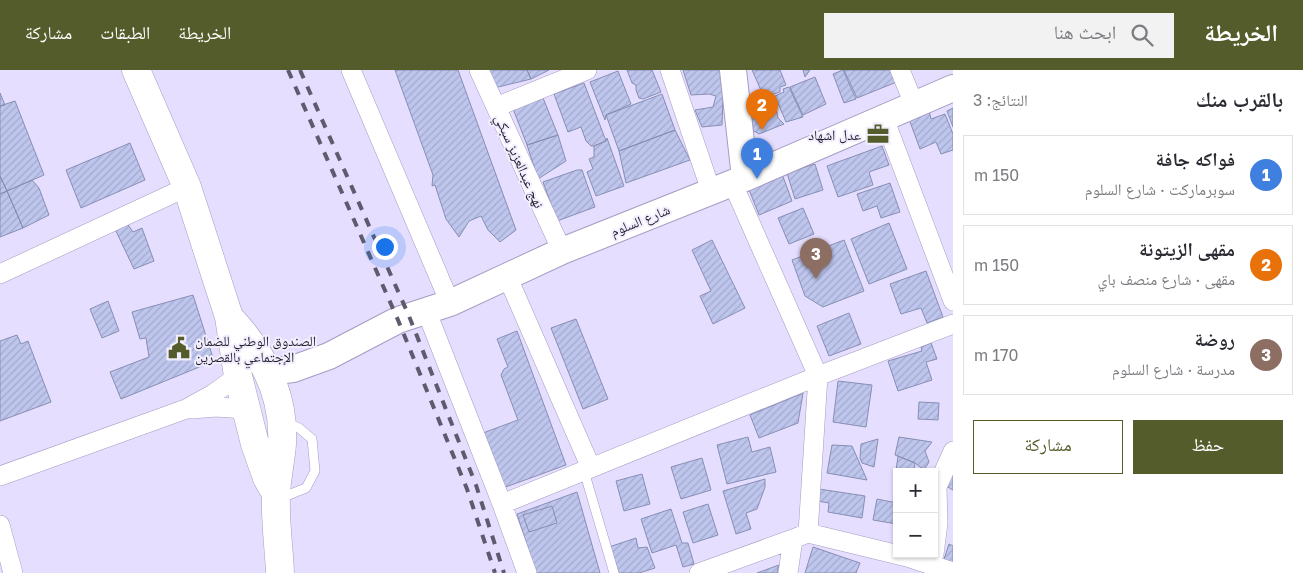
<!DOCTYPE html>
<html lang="ar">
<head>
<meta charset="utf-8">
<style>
  body { margin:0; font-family:"Golos Text","Noto Naskh Arabic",sans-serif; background:#f2f2f3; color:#2b2b33; direction:rtl }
  .controls { position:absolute; right:15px; bottom:15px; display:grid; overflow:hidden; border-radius:0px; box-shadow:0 1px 4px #0004 }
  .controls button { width:45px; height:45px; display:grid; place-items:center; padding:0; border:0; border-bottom:1px solid #e1e1e2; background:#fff; color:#2b2b33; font:25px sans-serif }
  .you { position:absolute; left:384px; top:176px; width:18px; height:18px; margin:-12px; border:4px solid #fff; border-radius:50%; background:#1a73e8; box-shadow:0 0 0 8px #1a73e833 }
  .badge { display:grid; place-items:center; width:32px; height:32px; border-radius:50%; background:#545c2b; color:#fff; font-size:16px; font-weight:700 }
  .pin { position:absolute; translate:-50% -41px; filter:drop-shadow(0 1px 2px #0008) }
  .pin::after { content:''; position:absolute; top:26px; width:18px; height:15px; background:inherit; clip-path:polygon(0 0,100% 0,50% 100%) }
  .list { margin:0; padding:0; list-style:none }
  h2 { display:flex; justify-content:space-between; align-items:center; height:65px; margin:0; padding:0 20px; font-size:21px }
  h2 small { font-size:16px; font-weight:400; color:#7c7c81 }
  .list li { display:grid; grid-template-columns:32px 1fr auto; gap:15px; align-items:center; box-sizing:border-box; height:80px; margin:0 10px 10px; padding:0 10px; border:1px solid #e1e1e2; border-radius:0px }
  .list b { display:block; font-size:19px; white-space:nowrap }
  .list p { margin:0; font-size:16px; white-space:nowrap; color:#7c7c81 }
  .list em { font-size:16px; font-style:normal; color:#7c7c81 }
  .actions { display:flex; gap:10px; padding:15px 20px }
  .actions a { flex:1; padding:11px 0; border:1px solid #545c2b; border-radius:0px; text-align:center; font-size:18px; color:#545c2b }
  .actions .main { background:#545c2b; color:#fff }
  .icon { flex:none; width:28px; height:28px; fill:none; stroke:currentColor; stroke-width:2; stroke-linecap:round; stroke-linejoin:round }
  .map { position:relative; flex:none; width:953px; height:503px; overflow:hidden; direction:ltr }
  header { display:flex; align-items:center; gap:30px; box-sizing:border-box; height:70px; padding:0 25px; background:#545c2b; color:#fff }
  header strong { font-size:24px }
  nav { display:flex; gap:28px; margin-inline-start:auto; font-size:18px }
  .search { width:350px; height:45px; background:#f2f2f3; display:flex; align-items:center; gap:12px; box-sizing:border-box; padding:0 18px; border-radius:0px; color:#7c7c81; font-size:19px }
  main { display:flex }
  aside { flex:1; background:#fff }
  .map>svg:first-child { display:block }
  .building { fill:url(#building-hatch); stroke:#878eb4 }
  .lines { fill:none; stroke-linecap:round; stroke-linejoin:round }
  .lane-casing { stroke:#a59bc1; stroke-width:10 }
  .street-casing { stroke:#a59bc1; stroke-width:20 }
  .secondary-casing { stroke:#a59bc1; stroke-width:28 }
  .primary-casing { stroke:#a59bc1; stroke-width:29 }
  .lane { stroke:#fff; stroke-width:9 }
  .street { stroke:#fff; stroke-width:19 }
  .secondary { stroke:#fff; stroke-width:26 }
  .primary { stroke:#fff; stroke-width:28 }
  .rail { stroke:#605a6f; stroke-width:4; stroke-dasharray:9 9; stroke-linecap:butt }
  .labels { text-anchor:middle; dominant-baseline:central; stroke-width:4; stroke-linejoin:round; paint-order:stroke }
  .poi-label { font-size:14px; fill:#221e2d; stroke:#f2eefe; text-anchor:end }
  .street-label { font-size:14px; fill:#221e2d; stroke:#f2eefe }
</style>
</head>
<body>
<header>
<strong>الخريطة</strong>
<div class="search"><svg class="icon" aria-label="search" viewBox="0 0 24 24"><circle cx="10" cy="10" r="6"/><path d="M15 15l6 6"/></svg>ابحث هنا</div>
<nav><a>الخريطة</a><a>الطبقات</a><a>مشاركة</a></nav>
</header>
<main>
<aside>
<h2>بالقرب منك<small>النتائج: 3</small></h2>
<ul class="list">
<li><span class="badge" style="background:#3f7fe0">1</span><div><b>فواكه جافة</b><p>سوبرماركت · شارع السلوم</p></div><em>150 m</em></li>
<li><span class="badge" style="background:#e8710a">2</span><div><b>مقهى الزيتونة</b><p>مقهى · شارع منصف باي</p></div><em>150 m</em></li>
<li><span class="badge" style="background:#8d6e63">3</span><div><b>روضة</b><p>مدرسة · شارع السلوم</p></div><em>170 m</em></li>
</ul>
<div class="actions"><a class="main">حفظ</a><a>مشاركة</a></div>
</aside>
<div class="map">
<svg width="953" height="503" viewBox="0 0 953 503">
  <defs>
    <pattern id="building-hatch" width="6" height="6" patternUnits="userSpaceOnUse" patternTransform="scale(1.25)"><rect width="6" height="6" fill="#bec6ee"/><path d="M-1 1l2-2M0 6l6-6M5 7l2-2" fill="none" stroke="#a3aacc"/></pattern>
  </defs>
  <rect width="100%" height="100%" fill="#e6deff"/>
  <path class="building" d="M395,0H458L516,160L500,172L488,160L481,146L469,151L459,167L446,149L435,115L432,116L433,105Z
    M490,0H527L531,9L494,18L486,2Z
    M527,0H549L531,9Z
    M627,0H652L661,22L643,29L639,28L636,20V15L632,13Z
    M683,0H724L722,55L702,57L695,40L713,37L716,26L709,24L691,25Z
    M752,0H780L786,15L780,17V22L764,27Z
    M803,0H810L805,7Z
    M843,0L856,29L844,33L833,4Z
    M844,0H893L899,11L857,28Z
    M618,1L631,34L606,45L605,50L590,12Z
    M815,7L826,34L803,45L790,17Z
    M584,13L606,71L594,76H591L586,71L581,57L568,62L554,24Z
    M789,17L803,47L786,52L775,26L784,22L783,19Z
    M0,23L5,35L0,36Z
    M541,23L558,65L527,75L512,36Z
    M662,24L675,60L619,81L606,45Z
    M748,27L753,34L774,29L778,48L784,54L759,64L744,55Z
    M15,31L44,105L7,121L0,106V36Z
    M953,38V57L947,41Z
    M929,41L931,49L945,44L953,64V80L941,84L936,72L920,79L909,49Z
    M675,60L690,90L626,113L619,81Z
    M558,65L566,91L538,109L527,75Z
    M607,68L624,116L596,126L587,102L593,99L589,89L594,87V76L606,71Z
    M130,73L145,110L81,138L66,100Z
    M882,76L889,95L869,102L873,115L838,127L827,96Z
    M815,94L823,120L795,129L787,103Z
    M577,100H582L595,137L557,151L543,112Z
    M782,104L792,131L759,145L748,117Z
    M0,106L7,121L0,124Z
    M32,110L39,118L49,145L23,158L7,121Z
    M890,113L900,142L881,148L877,136L863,141L857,124Z
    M7,121L23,158L0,167V124Z
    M803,138L814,164L789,174L778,148Z
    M126,152L133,162L142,158L154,191L134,199L115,159Z
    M889,153L907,199L869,214L851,169Z
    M712,170L745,238L713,254L700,226L711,221L692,180Z
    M844,170L864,221L823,237L805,226L792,190Z
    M926,201L943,247L927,253L921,238L901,244L890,214Z
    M193,225L214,291L121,329L110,302L149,287L146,268L140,269L132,242Z
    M108,231L119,261L102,268L90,239Z
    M849,243L861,274L829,286L817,256Z
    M576,249L608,329L583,339L551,258Z
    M517,261L566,395L503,418L483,363L518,350L501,305L504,299L508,297L497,269Z
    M17,265L21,274L28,271L51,332L0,351V271Z
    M931,273L937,289L926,292L932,310L898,321L888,291L922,281L921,277Z
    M838,311L872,315L866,357L833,352Z
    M803,323L798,353L759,368L750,345Z
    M919,332L939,333L938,350L918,349Z
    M748,367L752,382L770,377L776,402L727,414L717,375Z
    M899,367L932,372L925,381L929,392L924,400L915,393L895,385Z
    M878,369L874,397L862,393L860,388L861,374Z
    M832,375L852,376L867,410L827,403Z
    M898,386L915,393L914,402H897V415H894Z
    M702,388L711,420L681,429L671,397Z
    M953,400V420L944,415Z
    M642,404L650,434L624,441L616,411Z
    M765,409V417L757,439L746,443L751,459L736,464L723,421Z
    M819,419L865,426L862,448L828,442L829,433L817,431Z
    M577,422L600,503H536L517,444Z
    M877,429L897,433V454L873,450Z
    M708,434L718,465L693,473L683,442Z
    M552,436L557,453L529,462L523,445Z
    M671,439L682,473H688L694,494L683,497L676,475L652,483L641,449Z
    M636,468L638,478L647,477L655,498L639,503H618L609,477Z
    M949,474L953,476V495L943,492Z
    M813,477L860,493L856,503H805Z
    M779,495L777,503H757Z"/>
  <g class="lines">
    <g class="lane-casing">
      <path id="lane" d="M584,401L614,503
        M278,429L306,418L315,401L312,369L299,358L287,353"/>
    </g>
    <g class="street-casing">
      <path id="street" d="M351,0L450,233
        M479,0L562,181
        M670,0L711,121
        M900,0L914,34
        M496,37L587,0
        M884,48L953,231
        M732,112L818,306L808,463L793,469L788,503
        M0,204L187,117
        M508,208L591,398
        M426,240L502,434L527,503
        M192,339L216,337L246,339
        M0,406L186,339L213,324L238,306
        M502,434L818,306L953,254
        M0,455L13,503
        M808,463L907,487L953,502
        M934,484L938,453L937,417L953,381
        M699,503L793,469"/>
    </g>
    <g class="secondary-casing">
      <path id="secondary" d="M733,0L745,108
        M268,302L293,299L329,286L398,250L450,233L562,181L745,108L953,18"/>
    </g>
    <g class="primary-casing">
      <path id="primary" d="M136,0L187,117L229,247L238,306L255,374L267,408L276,424
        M229,247C262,282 285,324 282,374C281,391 276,409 276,427C275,452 279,478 280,503"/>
    </g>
    <use href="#lane" class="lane"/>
    <use href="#street" class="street"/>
    <use href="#secondary" class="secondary"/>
    <use href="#primary" class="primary"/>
    <path class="rail" d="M288,0L398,250L467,419L495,503
      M300,0L409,246L476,415L504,503"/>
  </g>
  <defs>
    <g id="office-bare" transform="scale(1.725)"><path d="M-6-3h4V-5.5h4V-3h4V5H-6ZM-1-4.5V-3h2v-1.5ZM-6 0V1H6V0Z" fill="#545c2b" stroke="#f2eefe" stroke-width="2.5" paint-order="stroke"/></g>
    <g id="civic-bare" transform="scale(1.725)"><path d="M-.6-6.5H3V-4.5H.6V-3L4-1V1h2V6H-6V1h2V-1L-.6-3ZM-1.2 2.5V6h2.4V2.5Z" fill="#545c2b" stroke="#f2eefe" stroke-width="2.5" paint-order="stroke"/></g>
  </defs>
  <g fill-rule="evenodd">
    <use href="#office-bare" x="878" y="64"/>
    <use href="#civic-bare" x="179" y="278"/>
  </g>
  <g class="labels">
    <g class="poi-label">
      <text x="861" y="64">عدل اشهاد</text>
      <text x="195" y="270" text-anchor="start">الصندوق الوطني للضمان<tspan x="195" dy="16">الإجتماعي بالقصرين</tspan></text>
    </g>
    <g class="street-label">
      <text transform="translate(520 91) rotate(66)">نهج عبدالعزيز سبكي</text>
      <text transform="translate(640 150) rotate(-22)">شارع السلوم</text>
    </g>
  </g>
</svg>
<div class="controls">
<button>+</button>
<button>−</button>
</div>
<div class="you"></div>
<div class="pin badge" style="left:757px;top:109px;background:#3f7fe0">1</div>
<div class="pin badge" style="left:762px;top:60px;background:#e8710a">2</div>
<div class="pin badge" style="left:816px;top:209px;background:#8d6e63">3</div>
</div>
</main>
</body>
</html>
